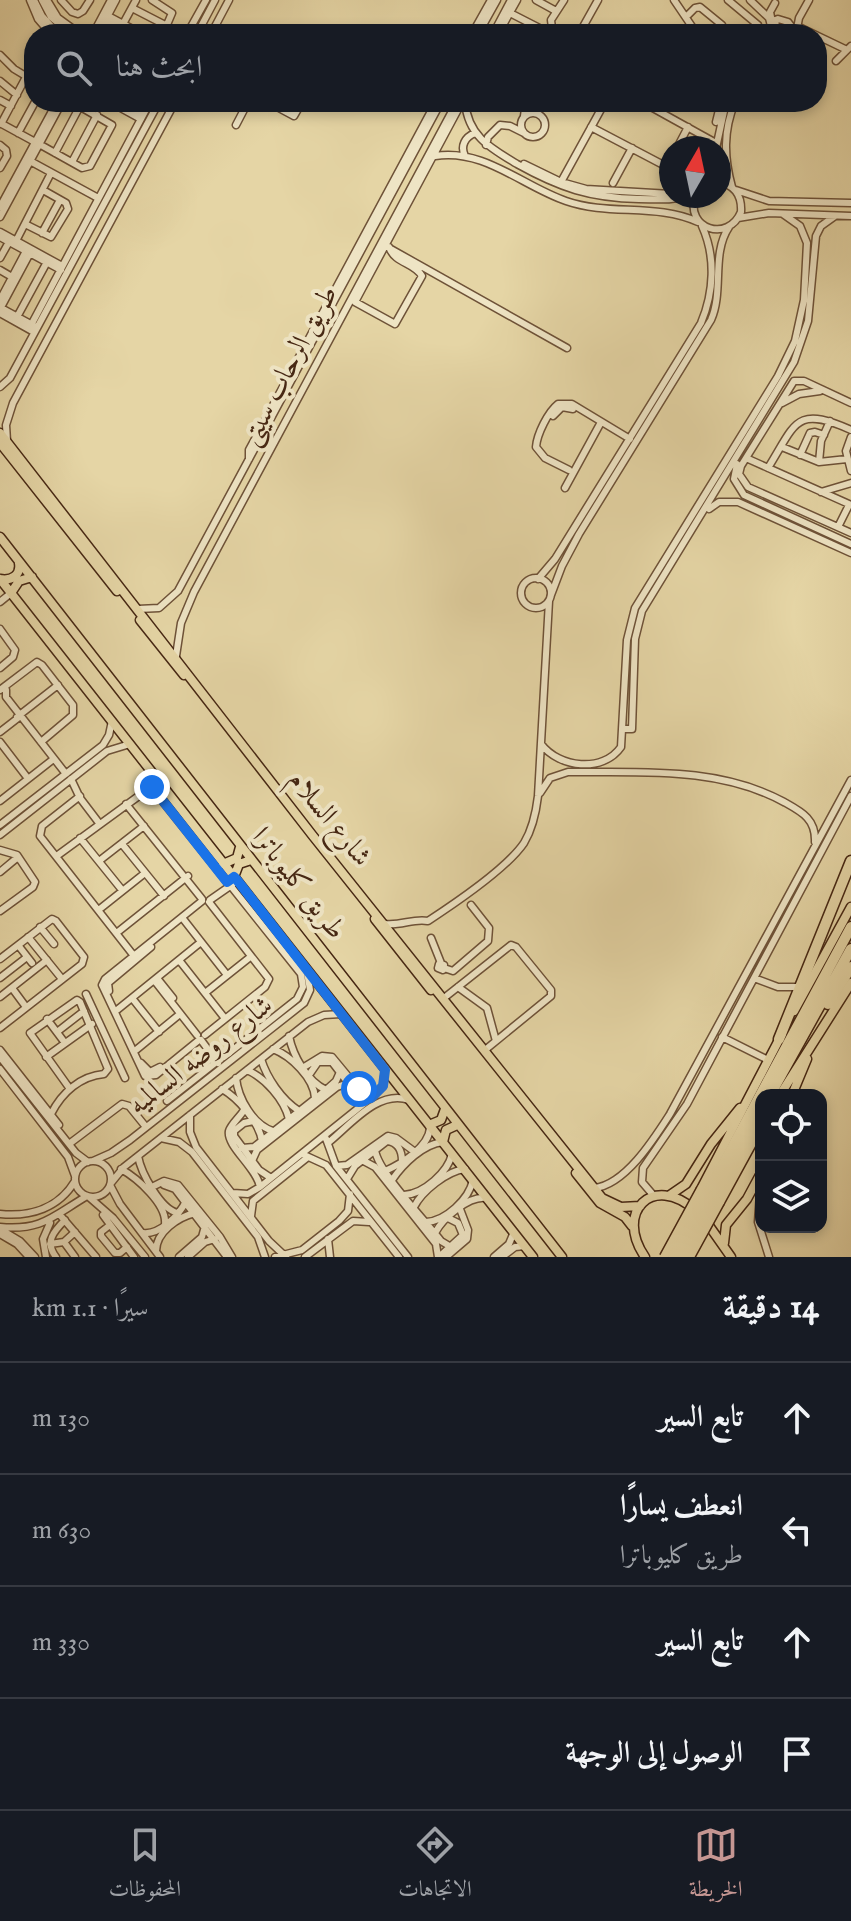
<!DOCTYPE html>
<html lang="ar">
<head>
<meta charset="utf-8">
<style>
  body { margin:0; font-family:"IM FELL English",Amiri,serif; background:#20242c; color:#f1f3f6; direction:rtl }
  .controls { position:absolute; right:24px; bottom:24px; display:grid; overflow:hidden; border-radius:16px; box-shadow:0 4px 12px #0003 }
  .controls button { width:72px; height:72px; display:grid; place-items:center; padding:0; border:0; border-bottom:2px solid #363941; background:#171b24; color:#f1f3f6; font:40px sans-serif }
  .compass { position:absolute; left:659px; top:136px; width:72px; height:72px; border-radius:50%; background:#171b24; box-shadow:0 4px 12px #0003; rotate:9deg }
  .stop { position:absolute; width:24px; height:24px; margin:-18px; border:6px solid #1a73e8; border-radius:50%; background:#fff }
  .stop.end { background:#1a73e8; border-color:#fff; box-shadow:0 2px 8px #0008 }
  .list { margin:0; padding:0; list-style:none }
  h2 { display:flex; justify-content:space-between; align-items:center; height:104px; margin:0; padding:0 32px; font-size:34px }
  h2 small { font-size:26px; font-weight:400; color:#9ea1a6 }
  .list li { display:grid; grid-template-columns:52px 1fr auto; gap:24px; align-items:center; box-sizing:border-box; height:112px; padding:0 32px; border-top:2px solid #363941 }
  .list b { display:block; font-size:30px; white-space:nowrap }
  .list p { margin:0; font-size:26px; white-space:nowrap; color:#9ea1a6 }
  .list em { font-size:26px; font-style:normal; color:#9ea1a6 }
  .icon { flex:none; width:44px; height:44px; fill:none; stroke:currentColor; stroke-width:2; stroke-linecap:round; stroke-linejoin:round }
  .map { position:relative; flex:none; width:851px; height:1257px; overflow:hidden; direction:ltr }
  .search { position:absolute; background:#171b24; box-shadow:0 4px 12px #0003; left:24px; right:24px; top:24px; height:88px; display:flex; align-items:center; gap:20px; box-sizing:border-box; padding:0 28px; border-radius:32px; color:#9ea1a6; font-size:30px }
  .sheet { height:552px; background:#171b24 }
  nav { display:flex; justify-content:space-around; align-items:center; box-sizing:border-box; height:112px; border-top:2px solid #363941; background:#171b24; font-size:22px; color:#9ea1a6 }
  nav a { display:grid; justify-items:center; gap:4px }
  nav .on { color:#c59692 }
  .map>svg:first-child { display:block }
  .lines { fill:none; stroke-linecap:round; stroke-linejoin:round }
  .minor-casing { stroke:#6e5238; stroke-width:9 }
  .major-casing { stroke:#462713; stroke-width:11 }
  .highway-casing { stroke:#462713; stroke-width:13 }
  .minor { stroke:#eee4c4; stroke-width:6 }
  .major { stroke:#e5d5a5; stroke-width:8 }
  .highway { stroke:#e5d5a5; stroke-width:10 }
  .major-bridge-casing { stroke:#462713; stroke-width:11; stroke-linecap:butt }
  .highway-bridge-casing { stroke:#462713; stroke-width:13; stroke-linecap:butt }
  .major-bridge { stroke:#e5d5a5; stroke-width:8 }
  .highway-bridge { stroke:#e5d5a5; stroke-width:10 }
  .route { stroke:#1a73e8; stroke-width:10 }
  .labels { text-anchor:middle; dominant-baseline:central; stroke-width:8; stroke-linejoin:round; paint-order:stroke }
  .street-label { font-size:28px; fill:#462713; stroke:#eee4c4 }
</style>
</head>
<body>
<div class="map">
<svg width="851" height="1257" viewBox="0 0 851 1257">
  <rect width="100%" height="100%" fill="#e5d5a5"/>
  <filter id="stains"><feTurbulence type="fractalNoise" baseFrequency=".0025" numOctaves="4"/><feColorMatrix values="0 0 0 0 .2 0 0 0 0 .09 0 0 0 0 .02 0 0 0 .5 -.17"/></filter>
  <radialGradient id="worn" r=".72"><stop offset=".6" stop-color="#630" stop-opacity="0"/><stop offset="1" stop-color="#630" stop-opacity=".3"/></radialGradient>
  <g class="lines">
    <g class="minor-casing">
      <path id="minor" d="M30,0L38,19L51,34
        M34,0L42,16L58,34
        M42,0L51,17L71,34
        M47,0L58,18L80,34
        M61,0L72,12L78,14L83,11L90,0
        M152,0L172,13L163,34
        M536,0L556,11
        M674,0L697,34
        M728,0L758,25L760,34
        M750,0L769,18L773,34
        M132,8L167,26
        M510,13L551,34
        M108,16L142,34
        M686,17L695,8L700,7L722,25L725,34
        M771,17L770,12L775,3
        M105,20L131,34
        M775,20L777,34
        M771,22L778,19L788,22L791,26L790,34
        M123,24L136,0
        M797,26L847,50
        M93,34L111,0
        M98,34L116,0
        M187,34L206,0
        M197,34L215,0
        M211,34L229,0
        M472,34L491,0
        M478,34L497,0
        M493,34L511,0
        M498,34L517,0
        M559,34L552,28L551,20L564,0
        M579,34L598,0
        M796,34L799,18L809,0
        M0,55L14,69L34,81
        M836,61L851,46
        M0,81L17,95
        M0,100L11,106
        M110,102L141,119
        M120,102L143,115
        M268,102L294,116L302,102
        M465,102C468,136 490,148 517,164C560,188 590,198 639,199C655,199 672,201 688,196
        M513,102L525,109L524,116
        M575,102H579
        M642,102L716,143
        M465,108L490,102
        M521 125a12 12 0 1 1 24 0a12 12 0 1 1-24 0Z
        M716,122L721,102
        M0,123L35,142
        M1,124L26,77
        M236,125L248,102
        M591,127L671,169
        M18,133L35,102
        M39,144L82,168L90,166L112,125L72,102
        M0,145L6,150L7,156L0,168
        M486,145L488,137L500,125L510,126L524,133
        M677,148L688,127
        M716,148L726,102
        M55,153L80,106
        M435,156C484,148 522,186 566,201C609,216 657,203 698,222
        M465,156C460,146 465,137 475,133
        M30,161L98,198
        M72,162L97,115
        M524,164L561,182L586,189L671,194
        M561,182L605,102
        M613,183L632,148
        M732,187C724,158 723,131 735,102
        M736,190L769,201L851,203
        M695,196C685,229 728,243 741,212C742,196 735,185 719,182
        M0,207L57,102
        M0,217L62,102
        M738,218L769,213L851,216
        M25,224L51,237L68,209L66,203L43,190
        M0,232L62,266
        M42,233L60,200
        M0,237L61,270
        M16,241L51,173
        M389,247C395,264 414,262 422,276L395,324L355,302L462,102
        M389,248L567,348
        M0,258L9,242
        M0,270L12,277
        M0,300L26,251
        M1,308L34,326
        M0,309L30,253
        M0,313L32,331
        M17,317L47,262
        M29,329L150,102
        M0,387L10,378L159,102
        M782,403L799,394L820,391
        M851,403L804,381H794L741,466L739,474L748,487L851,533
        M553,416L562,407L573,409
        M851,437L846,451L851,471
        M7,441L6,425L13,403L175,102
        M782,447L819,462L847,459
        M800,455L810,433L815,432L824,435
        M746,458L851,505
        M249,459V450L436,102
        M819,462L821,441L830,421
        M737,464L734,479L744,495L851,544
        M768,468C796,423 795,405 851,430
        M569,470L545,458L536,447C537,434 548,412 558,404H572L630,439
        M565,488L600,424
        M821,492L851,483
        M709,509L719,502H738L851,553
        M838,527L849,505
        M521 593a15 15 0 1 1 30 0a15 15 0 1 1-30 0Z
        M538,579L555,559L701,323C714,292 716,257 702,226
        M551,595L562,566L579,534L711,320C724,291 711,254 729,227
        M0,602L11,593
        M138,609L159,608L178,591L441,102
        M0,629L15,650L13,657L0,668
        M176,656L181,623L194,592L457,102
        M0,690L37,662L42,665L73,705V715L41,742
        M6,690V697L66,774
        M17,717L58,685
        M623,729H632L635,639L642,611L794,362L808,321L816,236L821,226L835,216
        M0,732L18,718
        M0,742L26,776
        M541,744C559,768 603,773 621,747L627,640L635,608L778,376L795,341L804,300L807,243L800,226L783,214
        M71,779L80,798L99,823
        M540,793L550,778L568,772C640,773 718,766 784,802C802,812 816,819 815,842
        M80,796L42,826L40,836L134,956
        M0,801L51,761
        M126,804L202,899
        M0,825L103,745L109,735L112,721
        M0,835L107,751L130,744
        M80,838L122,890
        M122,844L164,896
        M0,850L17,855L35,882L33,887L0,911
        M58,855L151,787L227,882
        M99,861L144,826
        M0,872L18,857
        M210,900L233,884
        M101,908L145,873
        M184,920L227,975
        M385,924C401,926 414,918 428,921C454,904 507,868 524,843C533,828 536,813 538,796L549,601
        M40,927L54,944
        M119,931L188,876
        M28,937L62,979
        M431,938L441,963
        M18,945L32,963
        M0,959L52,919L56,921L84,957L82,964L0,1028
        M179,960L223,1016
        M439,964L444,965L443,970L438,968Z
        M444,968L453,971L488,941L489,928L471,905
        M0,978L27,957
        M157,978L173,998
        M754,978L778,987H801
        M154,980L197,1035
        M458,987L487,1008L496,1041
        M12,988L26,1007
        M109,991L108,983L151,947
        M205,993L249,958
        M86,994L125,1078
        M0,997L47,960
        M132,998L159,1032
        M444,998L511,945L516,947L551,990V996L485,1050
        M117,1010L201,942
        M47,1019L65,1043
        M57,1032L84,1011
        M205,1035L265,987L269,979L209,902
        M289,1036C293,1056 307,1081 326,1090
        M722,1037L768,1060
        M199,1040L156,1075L145,1076L102,985L105,979L202,901
        M201,1040L218,1063
        M273,1049C291,1056 314,1078 315,1098
        M0,1050L59,1125
        M136,1050L180,1014
        M0,1057L76,1153L88,1162
        M46,1057L92,1024
        M261,1059C267,1078 281,1099 299,1111
        M141,1063L150,1072L160,1067
        M304,1067L322,1056L332,1057L361,1092L371,1098
        M0,1069L68,1157L75,1176
        M247,1070C265,1078 284,1099 289,1119
        M309,1075L318,1062H332L355,1092L359,1107
        M236,1078C238,1098 253,1125 273,1131
        M222,1089C238,1098 259,1122 262,1141
        M167,1101L214,1064L216,1059L224,1057L297,999L303,987L301,974L230,885
        M244,1110C240,1117 231,1124 229,1131C226,1146 257,1168 260,1187
        M51,1114C62,1092 81,1076 104,1074L108,1069L80,1002L77,1000L30,1033L70,1089
        M190,1115V1132L196,1147L269,1241L286,1257
        M253,1121L244,1123L234,1131V1136L259,1170L271,1178
        M325,1136L336,1166L408,1257
        M161,1138L179,1142L192,1152L258,1237L265,1257
        M329,1142C351,1124 379,1089 409,1100
        M69,1144L122,1104L129,1106L146,1127
        M242,1148L254,1147L326,1090L336,1081L340,1072
        M375,1150C378,1172 425,1220 441,1241L451,1247
        M302,1154L326,1165L399,1257
        M138,1156C141,1173 161,1210 178,1213
        M362,1160L375,1167L436,1244L438,1257
        M75 1179a18 18 0 1 1 36 0a18 18 0 1 1-36 0Z
        M93,1161L111,1153L130,1140L304,1003L310,990L307,972
        M252,1161L257,1150L337,1087L348,1083
        M337,1166L347,1165L388,1136L396,1138L415,1152
        M121,1169C137,1178 167,1204 165,1224
        M385,1171C401,1164 429,1147 430,1128
        M347,1179L355,1166L387,1141C398,1142 402,1151 402,1161
        M761,1179L758,1222L769,1257
        M392,1180C403,1164 423,1144 443,1142
        M111,1183L124,1167L308,1022L324,1015L341,1014
        M110,1185L120,1204L160,1257
        M164,1185L175,1189L227,1257
        M152,1187L164,1181L178,1185L220,1237L232,1257
        M594,1188C625,1185 654,1139 670,1114L851,780
        M233,1193L248,1194L260,1187L371,1098L383,1086L385,1071
        M404,1195C424,1194 448,1172 452,1154
        M654,1196L642,1182L643,1168L687,1104L851,796
        M89,1197L113,1218L145,1257
        M414,1207C422,1191 447,1171 465,1169
        M0,1214C31,1217 59,1208 75,1181
        M60,1215L96,1257
        M103,1215L134,1257
        M251,1216L253,1201L308,1157
        M426,1222C446,1221 469,1199 473,1180
        M110,1225L101,1232V1236L115,1253H120L127,1247
        M0,1227C42,1231 53,1216 87,1196
        M0,1229L20,1241L35,1257
        M143,1233C159,1235 179,1216 186,1201
        M435,1233C443,1218 469,1195 487,1198
        M0,1234L17,1244L29,1257
        M328,1239L330,1257
        M64,1242L75,1257
        M50,1244L64,1242L75,1232
        M156,1251C156,1232 178,1217 195,1213
        M46,1257L43,1239L50,1223
        M56,1257C44,1242 54,1231 65,1220
        M179,1257L202,1237L205,1226
        M188,1257L205,1242L215,1239
        M275,1257L302,1250L339,1221L348,1211L350,1194
        M305,1257L353,1221L369,1222
        M439,1257L463,1235L458,1223L448,1218
        M446,1257L467,1239L468,1230L460,1209
        M494,1257L509,1244L514,1232
        M502,1257L515,1247L525,1246"/>
    </g>
    <g class="major-casing">
      <path id="major" d="M0,433L313,836L602,1198L621,1207L640,1206
        M0,443L117,591
        M0,537L562,1257
        M0,579L533,1257
        M0,579C12,581 21,575 19,563
        M11,593L19,581L32,577
        M140,620L184,675
        M223,864L237,858L240,847
        M234,877L239,864L251,860
        M375,919L431,990
        M794,1011L851,907
        M780,1095L851,983
        M792,1095L807,1059
        M429,1125L441,1120L445,1109
        M443,1142L446,1130L457,1125
        M576,1173L600,1203L625,1217L632,1226
        M701,1189L782,1034
        M670,1195L686,1184L711,1144L740,1108
        M720,1202L761,1127
        M705,1220L731,1257
        M724,1243L726,1225L747,1199L761,1173
        M645,1257C614,1212 653,1173 695,1210"/>
    </g>
    <g class="highway-casing">
      <path id="highway" d="M828,1004L851,967
        M779,1039L851,861
        M770,1095L851,949
        M707,1194L851,927
        M714,1197L761,1111"/>
    </g>
    <use href="#minor" class="minor"/>
    <use href="#major" class="major"/>
    <use href="#highway" class="highway"/>
    <g class="major-bridge-casing">
      <path id="major-bridge" d="M664,1257L701,1189
        M690,1257L720,1202"/>
    </g>
    <g class="highway-bridge-casing">
      <path id="highway-bridge" d="M673,1257L707,1194
        M682,1257L714,1197"/>
    </g>
    <use href="#major-bridge" class="major-bridge"/>
    <use href="#highway-bridge" class="highway-bridge"/>
  </g>
  <g class="lines">
    <path class="route" d="M152,787L227,882L234,877L237,880L385,1070L383,1086L371,1098L359,1089"/>
  </g>
  <g class="labels">
    <g class="street-label">
      <text transform="translate(290 366) rotate(-62)">طريق الرحاب سيتى</text>
      <text transform="translate(329 819) rotate(51)">شارع السلام</text>
      <text transform="translate(298 884) rotate(52)">طريق كليوباترا</text>
      <text transform="translate(201 1056) rotate(-38)">شارع روضه السالميه</text>
    </g>
  </g>
  <rect width="100%" height="100%" filter="url(#stains)"/>
  <rect width="100%" height="100%" fill="url(#worn)"/>
</svg>
<div class="controls">
<button><svg class="icon" aria-label="locate" viewBox="0 0 24 24"><circle cx="12" cy="12" r="6"/><path d="M12 2v4M12 18v4M2 12h4M18 12h4"/></svg></button>
<button><svg class="icon" aria-label="layers" viewBox="0 0 24 24"><path d="M12 4l9 5-9 5-9-5zM3 14l9 5 9-5"/></svg></button>
</div>
<svg class="compass" viewBox="-18 -18 36 36"><path d="M0-13l5 13h-10z" fill="#e53935"/><path d="M0 13l5-13h-10z" fill="#9ea1a6"/></svg>
<div class="stop" style="left:359px;top:1089px"></div>
<div class="stop end" style="left:152px;top:787px"></div>
<div class="search"><svg class="icon" aria-label="search" viewBox="0 0 24 24"><circle cx="10" cy="10" r="6"/><path d="M15 15l6 6"/></svg>ابحث هنا</div>
</div>
<section class="sheet">
<h2>14 دقيقة<small>سيرًا · 1.1 km</small></h2>
<ul class="list">
<li><svg class="icon" aria-label="ahead" viewBox="0 0 24 24"><path d="M12 20V5M6 11l6-6 6 6"/></svg><div><b>تابع السير</b></div><em>130 m</em></li>
<li><svg class="icon" aria-label="left" viewBox="0 0 24 24"><path d="M17 20v-9H6M10 6l-5 5 5 5"/></svg><div><b>انعطف يسارًا</b><p>طريق كليوباترا</p></div><em>630 m</em></li>
<li><svg class="icon" aria-label="ahead" viewBox="0 0 24 24"><path d="M12 20V5M6 11l6-6 6 6"/></svg><div><b>تابع السير</b></div><em>330 m</em></li>
<li><svg class="icon" aria-label="arrive" viewBox="0 0 24 24"><path d="M6 21V4h12l-3 4 3 4H6"/></svg><div><b>الوصول إلى الوجهة</b></div></li>
</ul>
</section>
<nav>
<a class="on"><svg class="icon" aria-label="map" viewBox="0 0 24 24"><path d="M3 6l6-2 6 2 6-2v14l-6 2-6-2-6 2zM9 4v14M15 6v14"/></svg>الخريطة</a>
<a><svg class="icon" aria-label="directions" viewBox="0 0 24 24"><path d="M12 3l9 9-9 9-9-9zM9 14v-3h6M13 9l2 2-2 2"/></svg>الاتجاهات</a>
<a><svg class="icon" aria-label="saved" viewBox="0 0 24 24"><path d="M7 4h10v16l-5-4-5 4z"/></svg>المحفوظات</a>
</nav>
</body>
</html>
